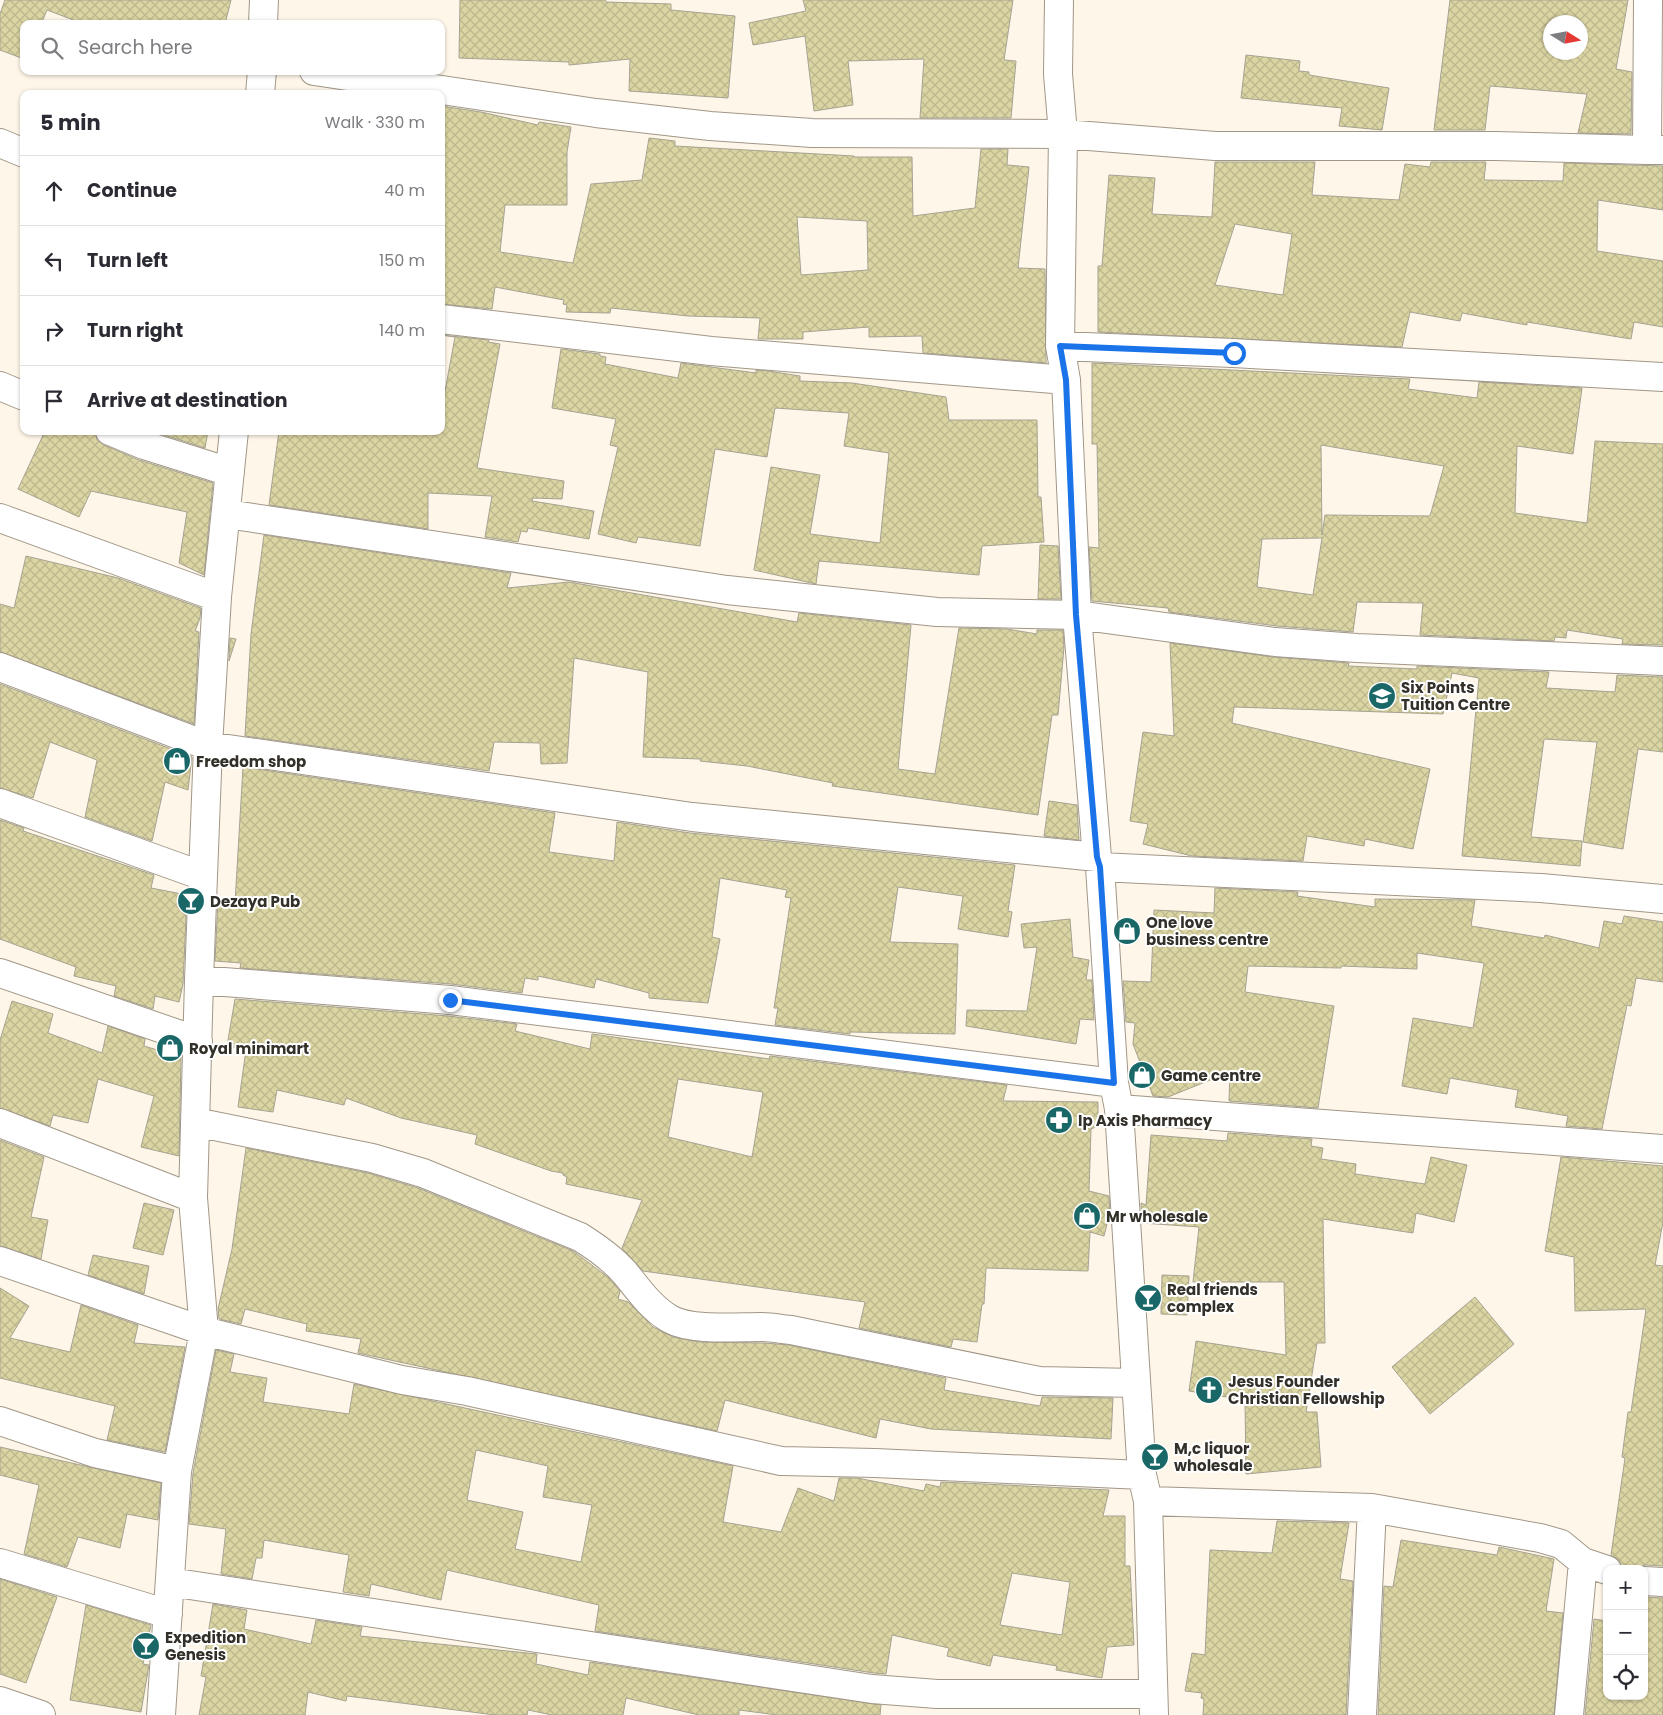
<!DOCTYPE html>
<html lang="en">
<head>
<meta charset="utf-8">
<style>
  body { margin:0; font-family:Poppins,sans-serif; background:#f7f7f7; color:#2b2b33 }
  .controls { position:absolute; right:15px; bottom:15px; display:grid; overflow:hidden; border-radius:10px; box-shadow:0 1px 4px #0004 }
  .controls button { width:45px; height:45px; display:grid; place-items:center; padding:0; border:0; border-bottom:1px solid #e1e1e2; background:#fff; color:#2b2b33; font:25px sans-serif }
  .compass { position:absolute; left:1543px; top:15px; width:45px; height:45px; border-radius:50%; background:#fff; box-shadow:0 1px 4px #0004; rotate:101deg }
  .stop { position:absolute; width:15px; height:15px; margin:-11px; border:4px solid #1a73e8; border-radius:50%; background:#fff }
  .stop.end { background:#1a73e8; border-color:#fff; box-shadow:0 1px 5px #0008 }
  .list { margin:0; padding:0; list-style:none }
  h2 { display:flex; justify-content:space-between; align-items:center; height:65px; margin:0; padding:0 20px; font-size:21px }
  h2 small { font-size:16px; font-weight:400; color:#7c7c81 }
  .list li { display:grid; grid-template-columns:32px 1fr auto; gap:15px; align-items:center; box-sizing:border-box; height:70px; padding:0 20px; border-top:1px solid #e1e1e2 }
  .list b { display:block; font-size:19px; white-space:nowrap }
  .list em { font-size:16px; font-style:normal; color:#7c7c81 }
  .icon { flex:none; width:28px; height:28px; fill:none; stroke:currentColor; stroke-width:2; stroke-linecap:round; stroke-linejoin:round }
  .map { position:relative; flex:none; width:1663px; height:1715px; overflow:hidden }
  .search { position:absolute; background:#fff; box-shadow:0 1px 4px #0004; left:20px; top:20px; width:425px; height:55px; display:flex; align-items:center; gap:12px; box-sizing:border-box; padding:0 18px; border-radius:10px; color:#7c7c81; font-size:19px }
  .panel { position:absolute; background:#fff; box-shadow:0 1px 4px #0004; left:20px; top:90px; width:425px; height:345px; border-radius:10px }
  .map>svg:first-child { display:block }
  .building { fill:url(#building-cross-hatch); stroke:#a5a391; fill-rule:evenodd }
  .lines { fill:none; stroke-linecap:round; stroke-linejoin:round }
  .minor-casing { stroke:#a19787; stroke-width:30 }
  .minor { stroke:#fff; stroke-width:28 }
  .route { stroke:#1a73e8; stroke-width:6 }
  .labels { text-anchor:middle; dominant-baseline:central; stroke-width:4; stroke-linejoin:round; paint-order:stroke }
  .poi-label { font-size:15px; font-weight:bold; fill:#332f29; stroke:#fff; text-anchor:start }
</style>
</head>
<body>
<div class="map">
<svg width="1663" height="1715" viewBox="0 0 1663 1715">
  <defs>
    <pattern id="building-cross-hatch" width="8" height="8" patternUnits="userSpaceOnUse" patternTransform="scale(1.25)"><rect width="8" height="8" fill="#dbd5a3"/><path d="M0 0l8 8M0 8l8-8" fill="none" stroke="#bcb78c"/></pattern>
  </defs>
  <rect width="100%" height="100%" fill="#fef6e8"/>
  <path class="building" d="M5,0H231L225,24H84L47,10L41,24H24V59L0,50V14Z
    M460,0H605L606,2L671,4V10L735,16L728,98L629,91L630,59L569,65V62L459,58Z
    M803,0H1013L1004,60L1016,61L1011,118H920L924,59L848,61L853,105L814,111L805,36L753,45L749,23L806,11Z
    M1450,0H1628L1616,69L1632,72L1631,134L1578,133L1587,94L1490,86L1485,130H1434ZM1550,22H1580V52H1550Z
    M1246,55L1300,61L1299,71L1309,72V75L1389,88L1382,130L1339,126L1342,108L1241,98Z
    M441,106L481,112L538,125L539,122L571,127L567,152V205H505L500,252L573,263L591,184L642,180L649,138L675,141V146L854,156V157H912L913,216L975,208L981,149H1008L1007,165L1029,167L1018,268L1045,269L1046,363L923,353L922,336L869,337V327L803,332V339H758L760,318L688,316L611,308L610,313L566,312L567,305L563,304L564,300L495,287L492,309L441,304ZM797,217L867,221L868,270L801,275Z
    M1215,162H1315L1312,195L1399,200L1405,164L1430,167L1431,162H1486L1484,180L1563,181L1564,163L1663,166V210L1598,200L1597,251L1663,261V327L1634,322L1631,339L1527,322V325L1462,313L1460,321L1410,312L1402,347L1098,332V266H1102L1109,175L1155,178L1152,214L1212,217ZM1235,224L1292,234L1283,295L1215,285Z
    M441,335L489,340L488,342L500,344L477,468L564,481L562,499L533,498L532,501L594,511L589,539L528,528L527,532L521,531L518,542L485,537L492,496L428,493V529L269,505L279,431H441V413L455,337Z
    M561,349L600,354V356L606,357L605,364L678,378L681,363L756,373V370L768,371L800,376V381L852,383L946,397L949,420H1037L1038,497H1041L1044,542L982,546L979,575L819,561L816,584L754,570L771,467L820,475L810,534L880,543L889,453L844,446L849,413L775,408L767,457L715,449L700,546L638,537L636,543L598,534L618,447L610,445L616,419L552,408Z
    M1092,363L1410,379L1408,389L1477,398L1479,382L1582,388L1573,454L1517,446L1515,513L1587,523L1595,441L1663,444V645L1622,644L1623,639L1567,630L1566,638L1555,637L1554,641L1420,635L1423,603L1357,602L1353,632L1277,626L1169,612L1168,608L1092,601L1089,547L1099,548L1097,444H1092ZM1321,445L1444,466L1430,516L1325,515L1322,535ZM1322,538L1313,595L1257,587L1262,539Z
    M45,431H95L97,440L104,445L139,460L213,483L204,575L179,563L187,512L91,491L79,517L18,489Z
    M152,431H208L205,448Z
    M264,535L511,573L507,588L569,582L797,622L799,613L911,625L898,769L935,774L959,628L1007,629L1037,634V630H1063L1064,647L1058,715H1052L1038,815L832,786L833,783L747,766L700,761L701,759L643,757L648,672L574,658L567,763L541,764L540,743L494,742L489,771L245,736L251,634Z
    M1040,545L1058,546L1061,599H1038Z
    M26,556L118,578L201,608L200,618L195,631L199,632L194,724L0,652V604L14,608Z
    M230,638L236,639L229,661Z
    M1170,643L1273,657L1349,663L1348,666L1417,669V666L1549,672L1546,688L1615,692L1617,675L1663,677V752L1638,749L1623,849L1583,842L1597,742L1544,739L1531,837L1582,841L1580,866L1462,856L1479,678L1452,673L1443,714L1234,707L1232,723L1430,769L1413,849L1365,839L1364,846L1307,836L1303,861L1192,856L1143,844L1148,824L1130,821L1143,732L1174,736Z
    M0,684L192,757L188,790L165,782L152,841L85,817L97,760L50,742L33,798L0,788Z
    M243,767L555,813L549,852L614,861L617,822L690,833L1015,865L1008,911L1012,912L1008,937L958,929L963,896L898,887L890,942L958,944L955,1034L850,1032V1034L775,1025L778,1008H774L791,898L785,897L787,890L720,878L712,937L720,939L708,1003L649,998V993L596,979L594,988L538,976V980L525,978L522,993L451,984L240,968L241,963L215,961L218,900L235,903Z
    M1049,801L1077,805L1079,840L1044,836Z
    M0,820L24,828L23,831L154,875L151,888L187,895L183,984L179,1002L155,996L153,1009L114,996L116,986L74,976L76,967L0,939Z
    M1215,888L1298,892L1297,896L1375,907V899L1475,900L1471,926L1544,938L1545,935L1599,948L1604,921L1622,924L1624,916L1663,922V982L1636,978L1631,1006L1627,1005L1602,1129L1566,1126L1568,1116L1515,1107L1518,1090L1450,1078L1447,1094L1402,1086L1413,1018L1473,1028L1484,963L1417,953V969L1341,966V968L1248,966L1245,992L1334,1006L1318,1108L1229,1101L1230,1072L1168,1097L1153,1096L1133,1044L1135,1023L1126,1022L1123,981L1151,982L1154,910L1214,913Z
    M1070,919L1073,957L1089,960L1086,980H1092L1094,1020L1080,1019L1076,1044L966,1026L967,1010L1027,1011L1037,947L1024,948L1021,924Z
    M235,999L448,1016L517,1024L515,1031L590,1049L592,1034L769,1059L770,1056L1007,1085L1003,1101L1098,1102V1126L1091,1129L1089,1191L1109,1196L1110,1221L1108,1220L1104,1236L1090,1232L1088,1271L986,1268L984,1304H982L977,1342L953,1339L951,1347L859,1328L865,1302L643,1271L622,1248L642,1200L566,1184L567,1177L563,1175V1173L551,1171L475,1144L477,1135L401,1118L346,1098L344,1105L277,1090L273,1112L238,1107L246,1050L227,1046ZM678,1079L763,1092L752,1157L668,1137Z
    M12,1001L53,1014L48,1033L102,1053L108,1026L145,1039L144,1046L181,1057L179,1156L141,1147L154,1096L98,1079L88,1123L53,1115L50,1126L0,1108V1040Z
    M1228,1133L1312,1139L1311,1146L1323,1148L1321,1159L1356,1164L1355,1174L1425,1184L1431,1157L1467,1165L1454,1222L1416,1213L1413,1233L1323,1219L1325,1343H1317L1306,1412H1317L1321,1467L1246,1474L1245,1400L1189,1391L1196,1341L1286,1355L1284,1282H1193L1199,1227L1142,1223L1141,1203L1146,1205L1151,1135L1227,1141Z
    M0,1140L44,1157L31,1217L48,1220L41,1259L0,1246Z
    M246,1148L368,1173L418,1188L573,1251L609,1278L620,1291L618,1299L628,1302L653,1327L673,1337L700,1342L764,1343L789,1345L946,1378L944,1390L1040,1406L1042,1397L1113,1398L1111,1439L931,1429L880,1419L876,1438L725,1400L717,1431L358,1353L361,1339L306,1331L307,1324L245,1309L241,1324L219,1319L218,1309L232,1249Z
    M1561,1157L1663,1166V1222L1655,1265L1663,1266V1566L1645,1565L1635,1569H1622L1619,1560L1611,1555L1625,1458L1622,1457L1628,1412H1631L1646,1309L1575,1311L1574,1257L1545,1251Z
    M144,1203L174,1210L163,1255L133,1248Z
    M93,1255L149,1266L144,1294L88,1275Z
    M1162,1275L1189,1276L1187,1315L1161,1314Z
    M0,1288L29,1306L10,1338L70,1352L81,1305L138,1325L134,1343L185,1347L165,1452L107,1440L115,1406L0,1378Z
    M1475,1297L1514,1344L1430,1414L1392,1367Z
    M216,1350L234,1354L230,1372L267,1378L263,1402L349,1414L354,1384L733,1466L723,1522L781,1532L798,1488L834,1501L839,1478H857L924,1491L926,1484L940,1487L941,1482L1109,1490L1103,1516H1125V1566H1130L1134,1645L1107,1647L1102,1678L1056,1670L1057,1666L993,1655L990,1666L947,1656L949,1648L892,1635L886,1674L874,1673L595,1631L599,1605L447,1570L441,1600L371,1584L369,1596L343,1592L349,1555L264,1540L262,1558H256L252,1579L221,1574L226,1529L189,1524L193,1473ZM476,1450L548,1466L543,1497L592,1505L581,1562L515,1549L523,1512L467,1500ZM1012,1573L1070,1582L1062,1635L1000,1625Z
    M0,1447L161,1483L158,1520L127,1514L120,1548L78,1537L67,1567L24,1554L39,1485L0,1475Z
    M1277,1521L1349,1523L1340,1579L1353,1581L1346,1715H1203L1204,1699L1201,1698L1202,1693L1185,1691L1192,1653L1205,1655L1210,1550L1272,1553Z
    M1401,1540L1497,1555L1499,1547L1554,1559L1546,1611L1563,1613L1554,1715H1378L1384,1586L1393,1587Z
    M0,1579L57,1597L26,1683L0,1674Z
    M1644,1597L1663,1598V1715H1585L1594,1619L1607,1621V1696H1644Z
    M213,1604L247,1610L244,1629L311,1644L316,1620L362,1627L360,1636L537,1654L536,1664L588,1675L590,1662L881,1705L880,1715H777L739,1710V1715H699L626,1698L623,1715H552L528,1710L527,1715H495L347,1696L346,1701L308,1692L305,1715H199L206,1677L201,1676Z
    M86,1605L151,1625L143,1664L149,1665L141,1712L70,1700Z"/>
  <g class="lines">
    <g class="minor-casing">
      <path id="minor" d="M1059,0L1058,74L1063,134L1060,346L1066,380L1077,615L1097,857L1100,867L1114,1083L1119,1109L1142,1475L1148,1501L1154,1715
        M1648,0L1647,150H1663
        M263,24L264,0
        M314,71L596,113L710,126L812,133L1063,134L1215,146H1495L1647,150
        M260,94L262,71
        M0,143L24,153
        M441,319L711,351L1066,380
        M1060,346L1233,353L1663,377
        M0,386L24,396
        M110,431L144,445L230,472
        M227,514L727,590L937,612L1077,615L1275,642L1357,648L1663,661
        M0,518L217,597
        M0,667L208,746L692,817L1097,857
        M0,803L203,876
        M1100,867L1541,888L1663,899
        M0,973L198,1041
        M199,980L450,1000L1114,1083
        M1119,1109L1663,1149
        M195,1122L372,1158L423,1173L580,1237C596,1247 612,1258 625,1273C638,1289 651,1308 670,1319C691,1331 736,1327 761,1327C771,1327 781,1329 791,1330L1039,1381L1136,1383
        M0,1123L193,1198
        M0,1261L204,1331L402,1380L467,1391L781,1461L875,1463L1142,1475
        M0,1421L95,1453L177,1471
        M1148,1501L1372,1508L1540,1538L1561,1544L1583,1562L1607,1570
        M0,1563L168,1614
        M1644,1581L1663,1582
        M170,1582L872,1689L937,1694H1153
        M0,1701L41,1715
        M161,1715L177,1471L204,1331L193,1198L199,980L208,746L217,597L234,431
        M1362,1715L1372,1508
        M1569,1715L1583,1562"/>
    </g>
    <use href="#minor" class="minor"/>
  </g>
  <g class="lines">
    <path class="route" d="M450,1000L1114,1083L1100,867L1097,857L1076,615L1066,380L1060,346L1234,353"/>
  </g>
  <defs>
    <g id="school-disc" transform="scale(1.4375)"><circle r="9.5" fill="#196767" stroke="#fff"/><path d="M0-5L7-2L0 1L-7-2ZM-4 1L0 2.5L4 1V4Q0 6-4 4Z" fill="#fff"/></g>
    <g id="shop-disc" transform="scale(1.4375)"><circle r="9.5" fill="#196767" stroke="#fff"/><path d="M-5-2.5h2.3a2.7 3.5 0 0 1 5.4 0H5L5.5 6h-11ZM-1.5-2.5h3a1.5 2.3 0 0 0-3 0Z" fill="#fff"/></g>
    <g id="bar-disc" transform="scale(1.4375)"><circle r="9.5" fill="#196767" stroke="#fff"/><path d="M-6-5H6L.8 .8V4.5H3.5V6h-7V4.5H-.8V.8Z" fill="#fff"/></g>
    <g id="pharmacy-disc" transform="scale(1.4375)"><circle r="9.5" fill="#196767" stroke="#fff"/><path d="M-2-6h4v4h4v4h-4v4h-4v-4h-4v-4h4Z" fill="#fff"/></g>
    <g id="church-disc" transform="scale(1.4375)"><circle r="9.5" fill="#196767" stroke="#fff"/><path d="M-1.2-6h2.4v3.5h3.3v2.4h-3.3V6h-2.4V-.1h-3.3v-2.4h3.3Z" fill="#fff"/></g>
  </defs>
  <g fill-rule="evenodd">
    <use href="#school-disc" x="1382" y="696"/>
    <use href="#shop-disc" x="177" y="761"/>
    <use href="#bar-disc" x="191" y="901"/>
    <use href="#shop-disc" x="1127" y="931"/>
    <use href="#shop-disc" x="170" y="1048"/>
    <use href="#shop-disc" x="1142" y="1075"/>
    <use href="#pharmacy-disc" x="1059" y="1120"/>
    <use href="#shop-disc" x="1087" y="1216"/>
    <use href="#bar-disc" x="1148" y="1298"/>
    <use href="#church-disc" x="1209" y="1390"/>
    <use href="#bar-disc" x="1155" y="1457"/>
    <use href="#bar-disc" x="146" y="1646"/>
  </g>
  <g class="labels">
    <g class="poi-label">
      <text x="1401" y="687">Six Points<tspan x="1401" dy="17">Tuition Centre</tspan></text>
      <text x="196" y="761">Freedom shop</text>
      <text x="210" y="901">Dezaya Pub</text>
      <text x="1146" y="922">One love<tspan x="1146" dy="17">business centre</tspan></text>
      <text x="189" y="1048">Royal minimart</text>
      <text x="1161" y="1075">Game centre</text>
      <text x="1078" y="1120">Ip Axis Pharmacy</text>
      <text x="1106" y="1216">Mr wholesale</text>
      <text x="1167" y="1289">Real friends<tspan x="1167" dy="17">complex</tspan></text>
      <text x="1228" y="1381">Jesus Founder<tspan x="1228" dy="17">Christian Fellowship</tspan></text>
      <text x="1174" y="1448">M,c liquor<tspan x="1174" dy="17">wholesale</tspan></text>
      <text x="165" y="1637">Expedition<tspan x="165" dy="17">Genesis</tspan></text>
    </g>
  </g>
</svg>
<div class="controls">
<button>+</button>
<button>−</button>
<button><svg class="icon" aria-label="locate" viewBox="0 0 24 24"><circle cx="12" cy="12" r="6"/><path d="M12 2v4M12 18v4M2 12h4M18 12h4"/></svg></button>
</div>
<svg class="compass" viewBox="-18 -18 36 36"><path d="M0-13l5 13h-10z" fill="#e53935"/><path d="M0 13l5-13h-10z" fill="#7c7c81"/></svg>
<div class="stop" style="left:1234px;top:353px"></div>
<div class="stop end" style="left:450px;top:1000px"></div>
<div class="search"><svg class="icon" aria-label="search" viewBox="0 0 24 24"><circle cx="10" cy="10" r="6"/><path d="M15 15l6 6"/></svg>Search here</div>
<section class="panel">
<h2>5 min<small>Walk · 330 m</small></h2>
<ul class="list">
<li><svg class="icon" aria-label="ahead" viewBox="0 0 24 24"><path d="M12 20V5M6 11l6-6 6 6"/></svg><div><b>Continue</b></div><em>40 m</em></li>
<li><svg class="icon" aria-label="left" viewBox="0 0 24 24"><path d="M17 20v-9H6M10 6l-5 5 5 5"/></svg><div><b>Turn left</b></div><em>150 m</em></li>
<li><svg class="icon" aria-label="right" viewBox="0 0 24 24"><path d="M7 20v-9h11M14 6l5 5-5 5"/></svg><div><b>Turn right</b></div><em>140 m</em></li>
<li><svg class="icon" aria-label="arrive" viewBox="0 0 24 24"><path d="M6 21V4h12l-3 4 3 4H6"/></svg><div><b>Arrive at destination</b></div></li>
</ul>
</section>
</div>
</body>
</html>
